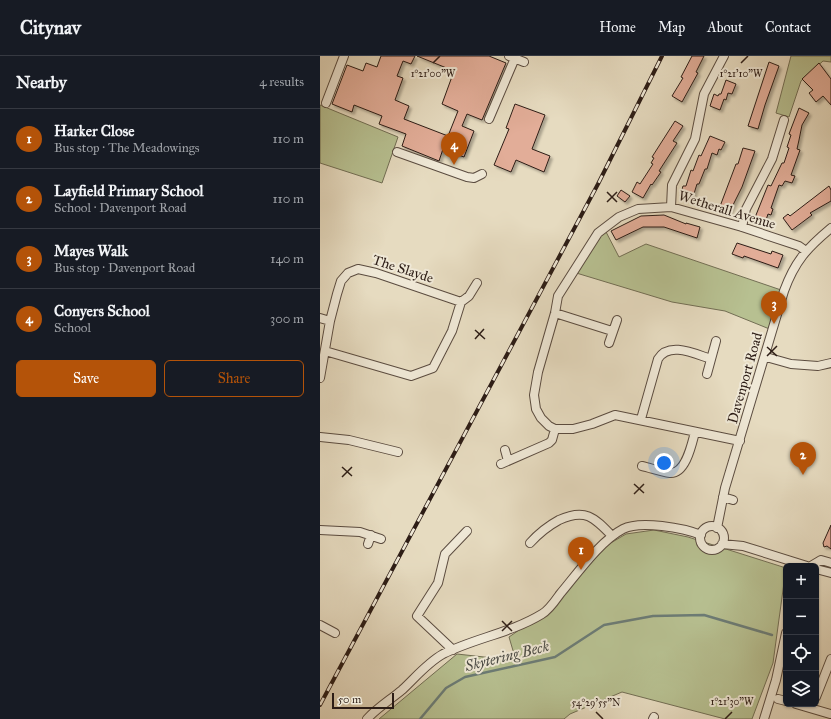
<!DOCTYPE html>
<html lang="en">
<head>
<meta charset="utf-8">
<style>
  body { margin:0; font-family:"IM FELL Great Primer",serif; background:#242831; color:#f1f3f6 }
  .controls { position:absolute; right:12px; bottom:12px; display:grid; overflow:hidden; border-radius:6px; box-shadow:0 1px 3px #0004 }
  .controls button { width:36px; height:36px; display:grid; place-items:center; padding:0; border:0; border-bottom:1px solid #363941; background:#171b24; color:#f1f3f6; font:20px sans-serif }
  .scale { position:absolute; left:12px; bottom:10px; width:62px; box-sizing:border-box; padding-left:4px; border:2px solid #2d1d16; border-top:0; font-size:11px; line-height:14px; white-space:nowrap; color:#2d1d16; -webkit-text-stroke:3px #efe8d6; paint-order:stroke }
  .you { position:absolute; left:344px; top:407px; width:14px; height:14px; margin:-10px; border:3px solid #fff; border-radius:50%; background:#1a73e8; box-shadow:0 0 0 6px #1a73e833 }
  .badge { display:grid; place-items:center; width:26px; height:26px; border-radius:50%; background:#b45309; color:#fff; font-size:13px; font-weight:700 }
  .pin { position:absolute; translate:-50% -33px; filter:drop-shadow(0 1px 2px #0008) }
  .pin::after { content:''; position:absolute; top:21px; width:14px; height:12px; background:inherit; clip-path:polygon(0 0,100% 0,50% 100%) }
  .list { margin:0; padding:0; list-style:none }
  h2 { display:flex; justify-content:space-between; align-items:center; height:52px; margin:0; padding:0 16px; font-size:17px }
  h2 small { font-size:13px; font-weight:400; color:#9ea1a6 }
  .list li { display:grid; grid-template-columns:26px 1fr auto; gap:12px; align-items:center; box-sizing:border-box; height:60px; padding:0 16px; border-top:1px solid #363941 }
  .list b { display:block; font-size:15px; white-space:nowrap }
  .list p { margin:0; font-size:13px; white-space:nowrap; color:#9ea1a6 }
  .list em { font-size:13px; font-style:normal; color:#9ea1a6 }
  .actions { display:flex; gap:8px; padding:12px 16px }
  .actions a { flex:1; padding:9px 0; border:1px solid #b45309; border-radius:6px; text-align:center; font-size:14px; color:#b45309 }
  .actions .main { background:#b45309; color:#fff }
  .icon { flex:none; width:22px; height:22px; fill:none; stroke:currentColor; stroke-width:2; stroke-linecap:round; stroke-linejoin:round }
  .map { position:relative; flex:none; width:511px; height:663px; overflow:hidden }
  header { display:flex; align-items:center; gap:24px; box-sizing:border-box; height:56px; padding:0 20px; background:#171b24; border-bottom:1px solid #363941 }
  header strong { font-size:19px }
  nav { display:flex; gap:22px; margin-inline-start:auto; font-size:14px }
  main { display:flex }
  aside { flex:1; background:#171b24 }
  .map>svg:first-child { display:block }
  .green { fill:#b7c091; stroke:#726e54 }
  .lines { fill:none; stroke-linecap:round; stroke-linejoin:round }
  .stream { stroke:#6c7c76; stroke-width:2.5 }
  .building { fill:#e2ad98; stroke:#2d1d16; filter:url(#shadow) }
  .minor-casing { stroke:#5b4c40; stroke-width:10 }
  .minor { stroke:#efe8d6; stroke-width:8 }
  .rail-casing { stroke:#2d1d16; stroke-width:4 }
  .rail { stroke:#efe8d6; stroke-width:2.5; stroke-dasharray:8; stroke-linecap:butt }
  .ticks { fill:none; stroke:#2d1d16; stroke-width:1.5 }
  .labels { text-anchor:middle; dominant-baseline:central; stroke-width:4; stroke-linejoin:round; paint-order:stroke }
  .street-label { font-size:14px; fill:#2d1d16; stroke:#efe8d6 }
  .water-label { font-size:15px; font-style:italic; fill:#4c4c46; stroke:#efe8d6 }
  .ticks-label { font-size:10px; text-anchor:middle; fill:#2d1d16; stroke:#efe8d6; stroke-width:4; stroke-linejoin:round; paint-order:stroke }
</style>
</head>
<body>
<header>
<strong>Citynav</strong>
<nav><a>Home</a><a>Map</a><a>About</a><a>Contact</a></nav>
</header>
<main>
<aside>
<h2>Nearby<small>4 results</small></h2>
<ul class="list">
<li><span class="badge">1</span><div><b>Harker Close</b><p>Bus stop · The Meadowings</p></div><em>110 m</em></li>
<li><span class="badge">2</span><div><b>Layfield Primary School</b><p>School · Davenport Road</p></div><em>110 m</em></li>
<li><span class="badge">3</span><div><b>Mayes Walk</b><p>Bus stop · Davenport Road</p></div><em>140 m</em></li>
<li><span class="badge">4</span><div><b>Conyers School</b><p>School</p></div><em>300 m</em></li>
</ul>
<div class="actions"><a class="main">Save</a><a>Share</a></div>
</aside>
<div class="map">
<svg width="511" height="663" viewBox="0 0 511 663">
  <defs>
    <filter id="shadow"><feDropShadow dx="2.5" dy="2.5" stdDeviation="1" flood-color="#0004"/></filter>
  </defs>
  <rect width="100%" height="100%" fill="#e6dbc0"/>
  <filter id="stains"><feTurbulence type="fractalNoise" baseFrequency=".005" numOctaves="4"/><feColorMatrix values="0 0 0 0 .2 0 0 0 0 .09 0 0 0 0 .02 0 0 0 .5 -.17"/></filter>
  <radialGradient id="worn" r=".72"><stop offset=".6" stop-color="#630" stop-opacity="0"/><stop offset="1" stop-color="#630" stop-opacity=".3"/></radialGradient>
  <path class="green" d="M471,0H511V6L503,5L481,25L469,61L456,57Z
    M0,49L78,81L62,127L0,107Z
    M284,172L299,201L326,188L464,235L452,274L405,255L352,246L253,216Z
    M334,474L368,481L466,512L453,607L432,663H405L302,636L250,658L244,663H59L137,598L173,602L194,598L189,581L218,561L289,488L306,478Z"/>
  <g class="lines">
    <path class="stream" d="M100,663L126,632L145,621L235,601L284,569L333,560L384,559L452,579"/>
  </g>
  <path class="building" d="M61,0H95L91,8L83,5L77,20L83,22L75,44L89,50L84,63L128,80L138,55L122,48L134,15L97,0H169L186,7L162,64L147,58L142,70L154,75L144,101L123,93L119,105L82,90L86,78L59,68L62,60L34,49L32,56L12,48L27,9L43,15L46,7L57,11Z
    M372,0H384L376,16L378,17L362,46L352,40L363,22L361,21Z
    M449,6L459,10L445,49L438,73L428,70Z
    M499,7L511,23V49L503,40L496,46L489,37L493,34L482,23Z
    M406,24L416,28L412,38L408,37L406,44L404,43L400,54L390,50L394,38L398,40L399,38H401Z
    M195,48L225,59L212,93L230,100L224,116L196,104L191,116L174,109L189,73L186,72Z
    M479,52L489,57L482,69L479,84L477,93L480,94L471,119L475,120L472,127L465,125L462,130L459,129L451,152L453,153L451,159L448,158L446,164L444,163L442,167L434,164L448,129L451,130L462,107H464L469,92L467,91L471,79L469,78Z
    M355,65L363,70L353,85L357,87L339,115L341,116L332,129L331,128L323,142L312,136L317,126L320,128L333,108L331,107L334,102L332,101Z
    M390,80L405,86L401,94L399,93L397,99L392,97L387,113H385L379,128H377L372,144L360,140L363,130H366L371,114L373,115L379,99L381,100Z
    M423,92L435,95L422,131L409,157L399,153L416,108H418Z
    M509,130L511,134V145L490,157L492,159L472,174L463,162L468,158L470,160Z
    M301,134L310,140L305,146L297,140Z
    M344,159L366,168V167L380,171L377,182L344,171H323L296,184L291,175L321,160Z
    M417,187L451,198L452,195L463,199L458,212L424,200L423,202L412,198Z
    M511,469V493L507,490L504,491L503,487Z"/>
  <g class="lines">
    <g class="minor-casing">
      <path id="minor" d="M189,0L204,6
        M6,47L24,0
        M169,63L195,2
        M77,96L147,121L154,122L162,118
        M351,151L352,129L375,83L384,38L404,0
        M422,171L426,153L452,103L464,64
        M235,257L292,275
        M0,262L10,265
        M289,287L297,264
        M5,295L91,320L113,312L132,275L141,246L149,240L157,227
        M446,301L471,308L498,310L511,307
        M387,318L396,285
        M0,322L10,265L17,238L21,225L28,217L38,213L56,217L141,246
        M321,363L338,303C349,285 375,298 391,303
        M0,381L29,384L78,396
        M420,385L295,359L272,368L253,373H235L229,370L221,362L216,353L214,339L218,316L235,257L238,240L278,177L299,161L318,153L351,151L422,171L479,190L486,195
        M185,394L188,405
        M181,408L229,387L232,384L235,373
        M322,410C331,412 341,416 350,417C366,418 372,387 375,376
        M403,441L413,444
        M380 482a12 12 0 1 1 24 0a12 12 0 1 1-24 0Z
        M397,472L405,432L464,235C475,205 487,192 511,172
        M0,474L40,476L61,483
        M210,487C219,477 228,470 239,464C265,452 274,461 292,480
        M48,488L51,479
        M402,488L423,490L487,510
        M491,510L501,504L511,507
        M496,513L511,517
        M0,569L15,577
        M133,594L97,560L118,527L125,498L147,475
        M496,641L511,603
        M458,643L466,645
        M476,648L510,658
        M47,663C57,652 70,644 82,634C95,622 107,607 123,598C155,582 191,577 222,558C229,554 235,545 240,538C257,518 280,485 303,473C320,464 364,472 381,479
        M333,663L334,661
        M444,663L456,624L466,577"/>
    </g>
    <use href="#minor" class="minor"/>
    <g class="rail-casing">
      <path id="rail" d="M0,649L278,128L342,0"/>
    </g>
    <use href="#rail" class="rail"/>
  </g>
  <path class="ticks" d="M113,7L120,0M421,7L428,0M287,136L297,146M287,146L297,136M155,274L165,283M155,283L164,273M447,291L457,300M447,300L457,290M22,411L32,420M22,421L32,411M314,428L324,437M314,438L324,428M182,565L192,575M182,575L192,565M276,656L283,663M405,663L412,656"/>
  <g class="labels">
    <g class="street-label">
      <text transform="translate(407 154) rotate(17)">Wetherall Avenue</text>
      <text transform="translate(83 213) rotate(18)">The Slayde</text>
      <text transform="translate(425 322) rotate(-74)">Davenport Road</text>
    </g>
    <g class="water-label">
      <text transform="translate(187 600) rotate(-14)">Skytering Beck</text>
    </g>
  </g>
  <g class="ticks-label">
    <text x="113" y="21">1°21'00"W</text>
    <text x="421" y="21">1°21'10"W</text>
    <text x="412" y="649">1°21'30"W</text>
    <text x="276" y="650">54°29'55"N</text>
  </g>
  <rect width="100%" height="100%" filter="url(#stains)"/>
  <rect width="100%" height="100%" fill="url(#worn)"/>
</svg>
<div class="controls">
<button>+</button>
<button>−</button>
<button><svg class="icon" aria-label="locate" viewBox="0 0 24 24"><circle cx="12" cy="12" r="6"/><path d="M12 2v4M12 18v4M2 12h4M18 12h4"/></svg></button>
<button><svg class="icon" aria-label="layers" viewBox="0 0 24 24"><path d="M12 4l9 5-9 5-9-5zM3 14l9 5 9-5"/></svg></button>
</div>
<div class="scale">50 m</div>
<div class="you"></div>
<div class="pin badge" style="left:261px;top:514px">1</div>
<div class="pin badge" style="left:483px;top:419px">2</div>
<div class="pin badge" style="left:454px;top:268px">3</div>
<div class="pin badge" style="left:134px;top:109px">4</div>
</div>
</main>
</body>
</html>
